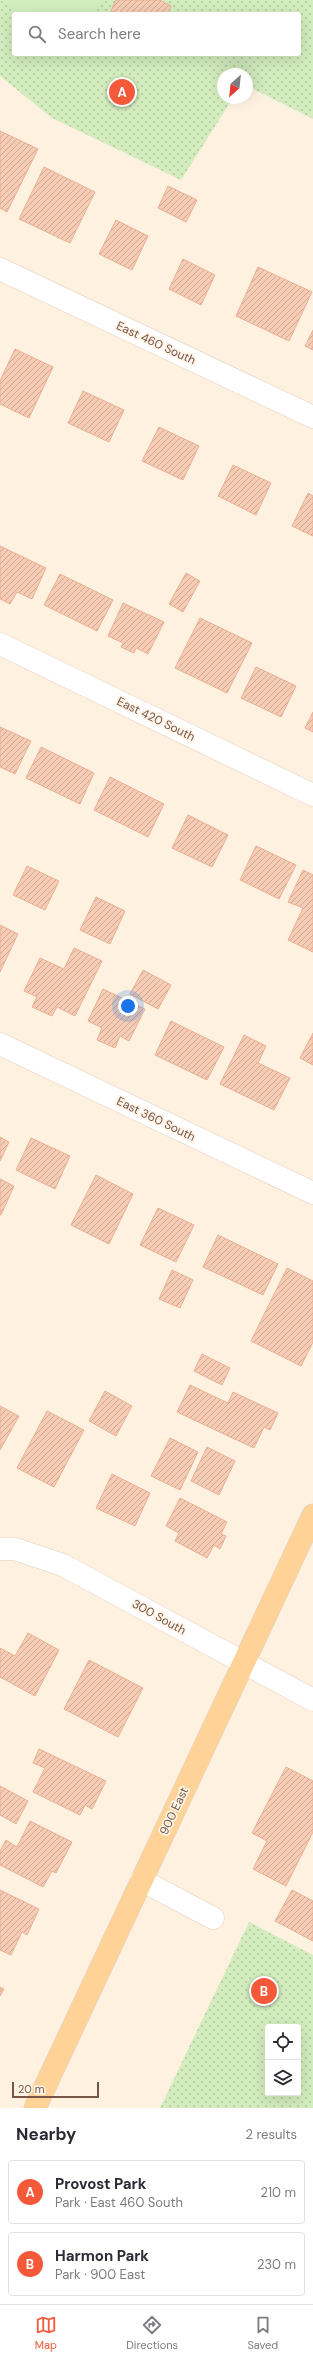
<!DOCTYPE html>
<html lang="en">
<head>
<meta charset="utf-8">
<style>
  body { margin:0; font-family:"DM Sans",sans-serif; background:#f2f2f3; color:#2b2b33 }
  .controls { position:absolute; right:12px; bottom:12px; display:grid; overflow:hidden; border-radius:4px; box-shadow:0 4px 16px #0002 }
  .controls button { width:36px; height:36px; display:grid; place-items:center; padding:0; border:0; border-bottom:1px solid #e1e1e2; background:#fff; color:#2b2b33; font:20px sans-serif }
  .compass { position:absolute; left:217px; top:68px; width:36px; height:36px; border-radius:50%; background:#fff; box-shadow:0 4px 16px #0002; rotate:207deg }
  .scale { position:absolute; left:12px; bottom:10px; width:87px; box-sizing:border-box; padding-left:4px; border:2px solid #785545; border-top:0; font-size:11px; line-height:14px; white-space:nowrap; color:#785545; -webkit-text-stroke:3px #fff5e9; paint-order:stroke }
  .you { position:absolute; left:128px; top:1006px; width:14px; height:14px; margin:-10px; border:3px solid #fff; border-radius:50%; background:#1a73e8; box-shadow:0 0 0 6px #1a73e833 }
  .badge { display:grid; place-items:center; width:26px; height:26px; border-radius:50%; background:#f45a39; color:#fff; font-size:13px; font-weight:700 }
  .pin { position:absolute; translate:-50% -50%; border:2px solid #fff; box-shadow:0 1px 4px #0006 }
  .list { margin:0; padding:0; list-style:none }
  h2 { display:flex; justify-content:space-between; align-items:center; height:52px; margin:0; padding:0 16px; font-size:17px }
  h2 small { font-size:13px; font-weight:400; color:#7c7c81 }
  .list li { display:grid; grid-template-columns:26px 1fr auto; gap:12px; align-items:center; box-sizing:border-box; height:64px; margin:0 8px 8px; padding:0 8px; border:1px solid #e1e1e2; border-radius:4px }
  .list b { display:block; font-size:15px; white-space:nowrap }
  .list p { margin:0; font-size:13px; white-space:nowrap; color:#7c7c81 }
  .list em { font-size:13px; font-style:normal; color:#7c7c81 }
  .icon { flex:none; width:22px; height:22px; fill:none; stroke:currentColor; stroke-width:2; stroke-linecap:round; stroke-linejoin:round }
  .map { position:relative; flex:none; width:313px; height:2108px; overflow:hidden }
  .search { position:absolute; background:#fff; box-shadow:0 4px 16px #0002; left:12px; right:12px; top:12px; height:44px; display:flex; align-items:center; gap:10px; box-sizing:border-box; padding:0 14px; border-radius:4px; color:#7c7c81; font-size:15px }
  .sheet { height:196px; background:#fff }
  nav { display:flex; justify-content:space-around; align-items:center; box-sizing:border-box; height:56px; border-top:1px solid #e1e1e2; background:#fff; font-size:11px; color:#7c7c81 }
  nav a { display:grid; justify-items:center; gap:2px }
  nav .on { color:#f45a39 }
  .map>svg:first-child { display:block }
  .grass { fill:url(#grass-dots); fill-rule:evenodd }
  .pitch { fill:#d3edbe }
  .building { fill:url(#building-hatch); stroke:#eab194 }
  .lines { fill:none; stroke-linecap:round; stroke-linejoin:round }
  .minor-casing { stroke:#e5cebe; stroke-width:23 }
  .major-casing { stroke:#dcd3cf; stroke-width:23 }
  .minor { stroke:#fff; stroke-width:22 }
  .major { stroke:#ffd397; stroke-width:22 }
  .labels { text-anchor:middle; dominant-baseline:central; stroke-width:3.5; stroke-linejoin:round; paint-order:stroke }
  .street-label { font-size:12px; fill:#785545; stroke:#fff5e9 }
</style>
</head>
<body>
<div class="map">
<svg width="313" height="2108" viewBox="0 0 313 2108">
  <defs>
    <pattern id="grass-dots" width="8" height="8" patternUnits="userSpaceOnUse"><rect width="8" height="8" fill="#d3edbe"/><path d="M2 2h.1M6 6h.1" fill="none" stroke="#b0c39c" stroke-width="1.8" stroke-linecap="round"/></pattern>
    <pattern id="building-hatch" width="6" height="6" patternUnits="userSpaceOnUse"><rect width="6" height="6" fill="#f6ccb5"/><path d="M-1 1l2-2M0 6l6-6M5 7l2-2" fill="none" stroke="#cca895"/></pattern>
  </defs>
  <rect width="100%" height="100%" fill="#fef1e0"/>
  <path class="grass" d="M0,0H313V119L247,86V74H223V98H233L181,180L52,118L0,76ZM14,14H299V54H14Z
    M249,1922L313,1955V2108H160ZM268,2027H298V2093H268Z"/>
  <path class="pitch" d="M0,0H102L94,14H21Z"/>
  <path class="building" d="M116,0H160L171,6L167,14H117L111,11Z
    M0,131L38,149L7,212L0,208Z
    M44,167L95,192L70,243L19,219Z
    M168,186L197,200L186,222L158,208Z
    M116,220L148,236L132,270L99,254Z
    M183,259L215,275L201,305L169,289Z
    M258,267L312,292L289,341L236,316Z
    M313,330V350L305,346Z
    M15,349L53,367L29,418L0,404V381Z
    M83,391L124,410L109,442L68,423Z
    M159,427L199,446L183,480L142,461Z
    M233,465L271,483L256,515L218,496Z
    M308,493L313,496V536L292,526Z
    M0,546L46,568L32,599L17,592L10,604L0,599Z
    M186,573L200,581L183,612L169,604Z
    M60,574L113,600L97,631L44,605Z
    M123,603L164,622L148,654L136,648L134,653L121,647L123,643L108,636Z
    M200,618L252,643L227,693L175,668Z
    M256,667L296,686L281,717L241,698Z
    M313,712V732L305,728Z
    M0,727L31,741L15,774L0,767Z
    M41,747L94,773L80,804L26,778Z
    M110,777L164,804L148,837L94,810Z
    M188,815L228,835L212,867L172,848Z
    M256,846L296,865L279,899L240,880Z
    M27,866L59,881L45,910L13,895Z
    M303,870L313,875V952L288,940L303,908L288,902Z
    M96,897L125,911L110,944L80,930Z
    M0,925L18,934L0,972Z
    M74,948L102,961L75,1016L57,1007L52,1016L32,1007L37,997L24,991L40,958L64,969Z
    M143,970L171,985L158,1009L130,994Z
    M103,989L145,1009L129,1041L120,1036L115,1048L97,1040L102,1028L88,1021Z
    M171,1021L224,1047L207,1080L155,1055Z
    M313,1033V1065L300,1058Z
    M244,1035L266,1046L258,1063L290,1078L274,1110L220,1084Z
    M0,1137L9,1142L0,1161Z
    M31,1138L70,1156L55,1189L16,1170Z
    M96,1175L133,1194L109,1244L71,1225Z
    M0,1179L14,1186L1,1215H0Z
    M158,1208L194,1225L176,1262L140,1245Z
    M218,1235L278,1264L263,1295L203,1267Z
    M287,1268L313,1281V1342L301,1366L251,1341Z
    M172,1270L193,1280L180,1308L159,1299Z
    M202,1354L230,1368L222,1385L194,1371Z
    M190,1385L228,1403L233,1392L278,1413L270,1430L264,1427L254,1448L177,1412Z
    M105,1391L132,1406L116,1436L89,1421Z
    M0,1406L19,1416L0,1450Z
    M47,1411L84,1430L54,1487L17,1468Z
    M170,1438L198,1452L180,1490L151,1476Z
    M207,1447L235,1461L219,1495L191,1481Z
    M112,1474L150,1493L135,1526L96,1508Z
    M180,1498L227,1522L221,1534L226,1536L220,1549L214,1545L207,1558L175,1541L179,1533L166,1526Z
    M28,1633L59,1650L35,1696L0,1677V1648L15,1656Z
    M89,1660L143,1688L118,1737L64,1709Z
    M39,1749L106,1781L92,1809L85,1805L80,1815L33,1792L45,1768L33,1763Z
    M286,1767L313,1781V1832L286,1886L253,1869L267,1841L252,1833Z
    M0,1786L28,1801L16,1824L0,1815Z
    M30,1821L72,1842L56,1873L52,1871L43,1887L0,1865V1851L6,1840L17,1847Z
    M0,1890L39,1909L27,1935L22,1932L11,1955L0,1950Z
    M292,1890L313,1901V1941L275,1921Z
    M0,1987L4,1989L0,1996Z"/>
  <g class="lines">
    <g class="minor-casing">
      <path id="minor" d="M0,269L313,417
        M0,644L313,795
        M0,1044L313,1193
        M0,1549H15L63,1565L313,1700
        M141,1880L213,1918"/>
    </g>
    <g class="major-casing">
      <path id="major" d="M35,2108L313,1515"/>
    </g>
    <use href="#minor" class="minor"/>
    <use href="#major" class="major"/>
  </g>
  <g class="labels">
    <g class="street-label">
      <text transform="translate(156 343) rotate(25)">East 460 South</text>
      <text transform="translate(156 719) rotate(26)">East 420 South</text>
      <text transform="translate(156 1119) rotate(26)">East 360 South</text>
      <text transform="translate(159 1617) rotate(29)">300 South</text>
      <text transform="translate(174 1811) rotate(-65)">900 East</text>
    </g>
  </g>
</svg>
<div class="controls">
<button><svg class="icon" aria-label="locate" viewBox="0 0 24 24"><circle cx="12" cy="12" r="6"/><path d="M12 2v4M12 18v4M2 12h4M18 12h4"/></svg></button>
<button><svg class="icon" aria-label="layers" viewBox="0 0 24 24"><path d="M12 4l9 5-9 5-9-5zM3 14l9 5 9-5"/></svg></button>
</div>
<svg class="compass" viewBox="-18 -18 36 36"><path d="M0-13l5 13h-10z" fill="#e53935"/><path d="M0 13l5-13h-10z" fill="#7c7c81"/></svg>
<div class="scale">20 m</div>
<div class="you"></div>
<div class="pin badge" style="left:122px;top:92px">A</div>
<div class="pin badge" style="left:264px;top:1991px">B</div>
<div class="search"><svg class="icon" aria-label="search" viewBox="0 0 24 24"><circle cx="10" cy="10" r="6"/><path d="M15 15l6 6"/></svg>Search here</div>
</div>
<section class="sheet">
<h2>Nearby<small>2 results</small></h2>
<ul class="list">
<li><span class="badge">A</span><div><b>Provost Park</b><p>Park · East 460 South</p></div><em>210 m</em></li>
<li><span class="badge">B</span><div><b>Harmon Park</b><p>Park · 900 East</p></div><em>230 m</em></li>
</ul>
</section>
<nav>
<a class="on"><svg class="icon" aria-label="map" viewBox="0 0 24 24"><path d="M3 6l6-2 6 2 6-2v14l-6 2-6-2-6 2zM9 4v14M15 6v14"/></svg>Map</a>
<a><svg class="icon" aria-label="directions" viewBox="0 0 24 24"><path d="M12 3l9 9-9 9-9-9zM9 14v-3h6M13 9l2 2-2 2"/></svg>Directions</a>
<a><svg class="icon" aria-label="saved" viewBox="0 0 24 24"><path d="M7 4h10v16l-5-4-5 4z"/></svg>Saved</a>
</nav>
</body>
</html>
